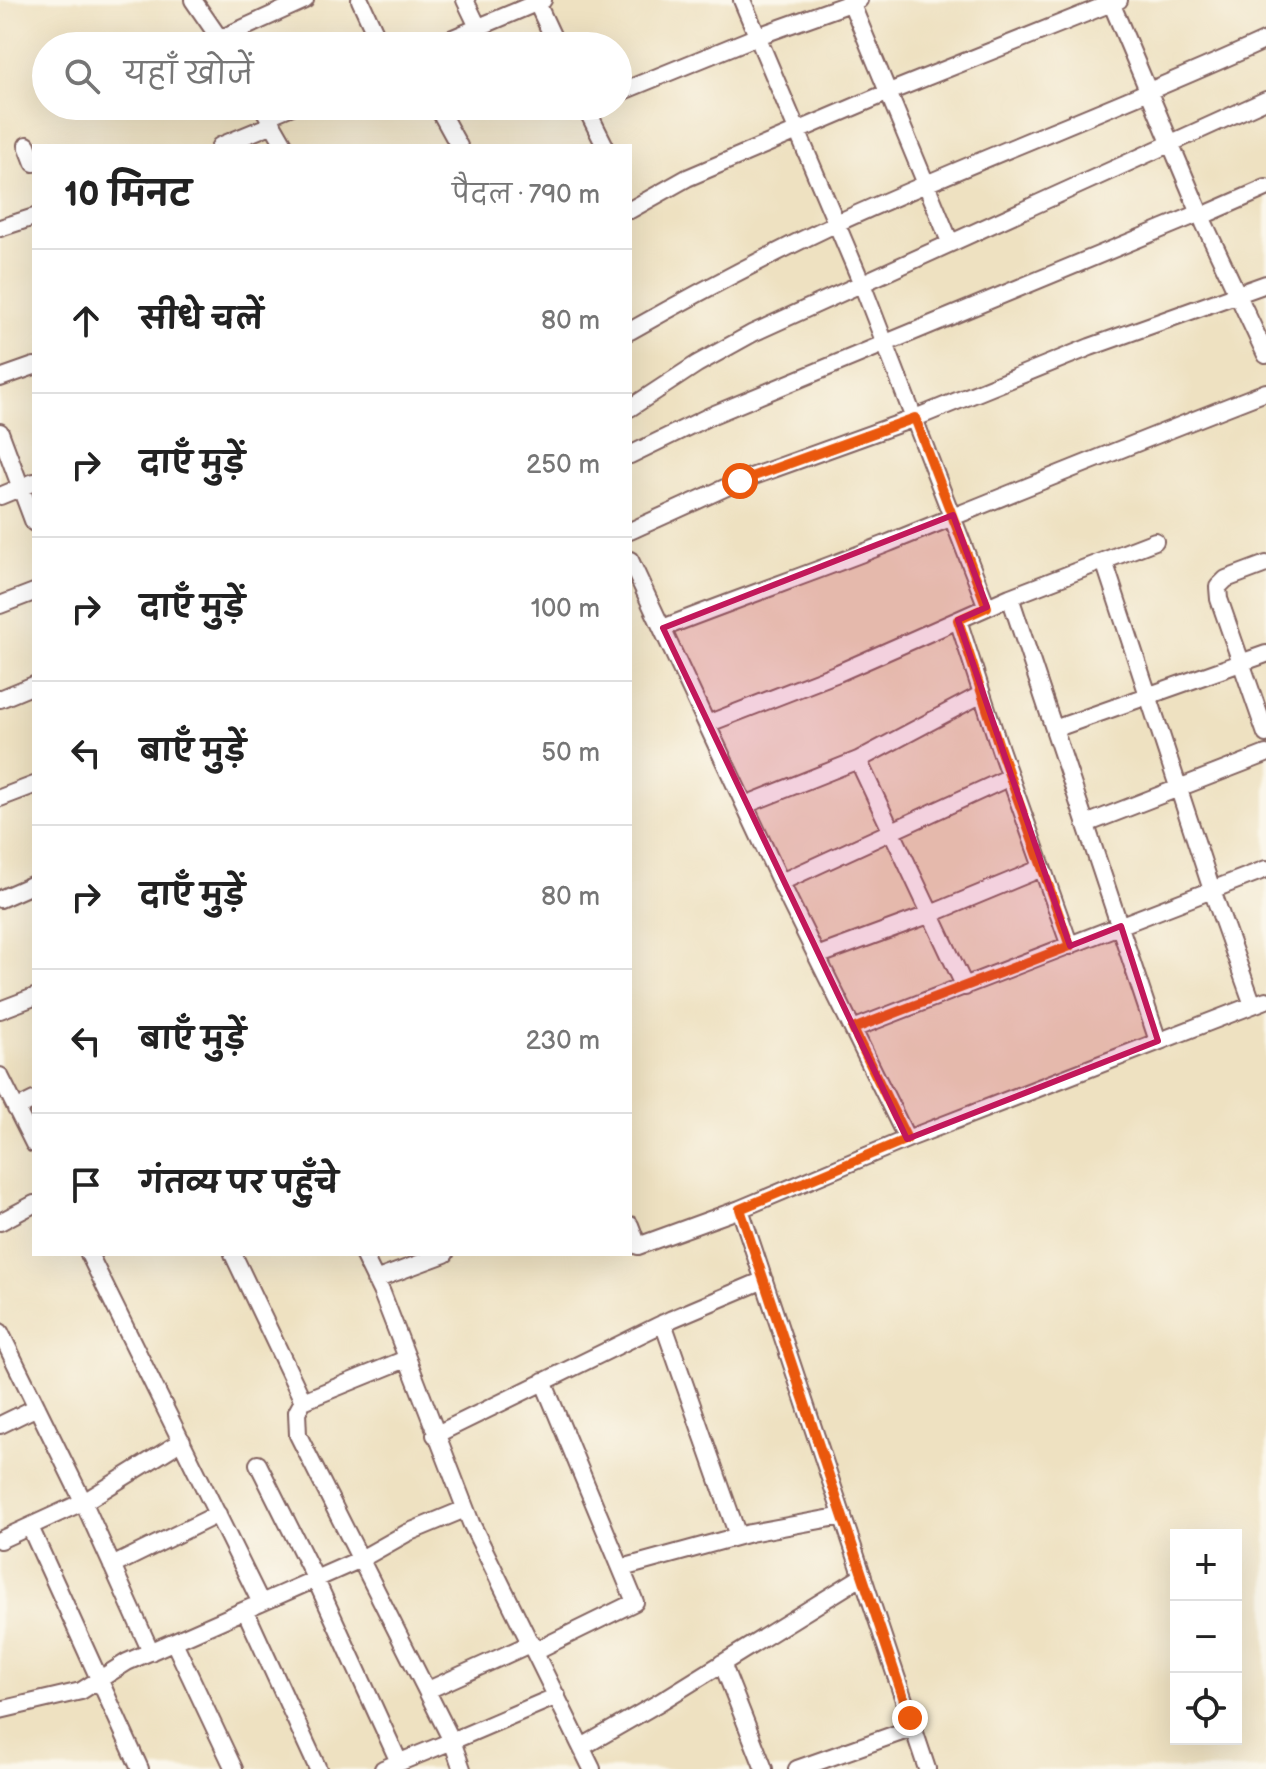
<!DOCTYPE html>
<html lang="hi">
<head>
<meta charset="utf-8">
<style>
  body { margin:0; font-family:"Balsamiq Sans","Playpen Sans Deva",sans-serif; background:#f2f2f2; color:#222 }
  .controls { position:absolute; right:24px; bottom:24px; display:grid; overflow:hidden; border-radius:0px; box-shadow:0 8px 32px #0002 }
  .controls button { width:72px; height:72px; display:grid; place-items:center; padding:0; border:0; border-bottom:2px solid #e0e0e0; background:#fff; color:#222; font:40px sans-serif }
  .stop { position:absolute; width:24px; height:24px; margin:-18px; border:6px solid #ea580c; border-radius:50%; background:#fff }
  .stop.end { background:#ea580c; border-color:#fff; box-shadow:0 2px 8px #0008 }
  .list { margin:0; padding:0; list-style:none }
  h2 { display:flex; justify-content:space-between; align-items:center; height:104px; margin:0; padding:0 32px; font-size:34px }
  h2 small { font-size:26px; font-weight:400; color:#767676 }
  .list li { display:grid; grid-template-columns:52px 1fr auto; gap:24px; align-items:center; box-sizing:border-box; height:144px; padding:0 32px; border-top:2px solid #e0e0e0 }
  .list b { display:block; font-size:30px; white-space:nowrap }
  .list em { font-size:26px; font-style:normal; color:#767676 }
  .icon { flex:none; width:44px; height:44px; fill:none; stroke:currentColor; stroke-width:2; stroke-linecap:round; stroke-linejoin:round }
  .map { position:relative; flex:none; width:1266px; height:1769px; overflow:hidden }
  .search { position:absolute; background:#fff; box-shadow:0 8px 32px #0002; left:32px; top:32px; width:600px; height:88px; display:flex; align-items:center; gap:20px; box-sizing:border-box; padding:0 28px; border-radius:44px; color:#767676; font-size:30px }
  .panel { position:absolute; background:#fff; box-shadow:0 8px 32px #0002; left:32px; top:144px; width:600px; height:1112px; border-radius:0px }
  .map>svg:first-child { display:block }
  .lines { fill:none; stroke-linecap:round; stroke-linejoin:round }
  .minor-casing { stroke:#836360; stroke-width:20 }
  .minor { stroke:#fff; stroke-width:16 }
  .route { stroke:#ea580c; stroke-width:10 }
  .marked { fill:#c2185b; fill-opacity:0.2; stroke:#c2185b; stroke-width:6; stroke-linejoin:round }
</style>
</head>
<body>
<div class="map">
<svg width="1266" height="1769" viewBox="0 0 1266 1769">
  <rect width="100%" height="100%" fill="#fbf7ec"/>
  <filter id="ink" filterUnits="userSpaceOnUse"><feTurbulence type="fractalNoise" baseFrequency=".0125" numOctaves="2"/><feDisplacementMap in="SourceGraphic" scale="16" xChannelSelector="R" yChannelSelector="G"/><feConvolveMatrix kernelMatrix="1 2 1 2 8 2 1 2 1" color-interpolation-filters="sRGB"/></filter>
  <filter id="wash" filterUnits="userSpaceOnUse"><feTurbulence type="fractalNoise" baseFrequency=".006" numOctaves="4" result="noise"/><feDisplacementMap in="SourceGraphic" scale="32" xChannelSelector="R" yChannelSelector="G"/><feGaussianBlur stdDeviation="1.8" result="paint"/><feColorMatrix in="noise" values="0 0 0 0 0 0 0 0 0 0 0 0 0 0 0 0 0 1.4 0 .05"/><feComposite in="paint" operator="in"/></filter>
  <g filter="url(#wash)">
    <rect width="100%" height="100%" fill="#eee1c1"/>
  </g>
  <g filter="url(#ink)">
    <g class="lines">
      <g class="minor-casing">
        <path id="minor" d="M193,0L224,45
          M360,0L381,46
          M465,0L478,27
          M742,0L862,284L987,607
          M850,0L950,242
          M1110,0L1204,223L1266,355
          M537,3L557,46
          M204,46L305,0
          M434,46L543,0
          M618,93L758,36L859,0
          M262,106L285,146
          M437,106L459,146
          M585,106L605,146
          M268,116L292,106
          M27,145L34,163
          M220,146L273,124
          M630,210L687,178L889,92L1119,0
          M1202,216L1266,188
          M0,228L34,217
          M630,331C697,293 765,257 835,224C977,159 1124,105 1266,40
          M0,378L34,366
          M630,408L697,364L753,333L1266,100
          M0,432L34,523
          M630,455L710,416L1200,213
          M0,496L34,482
          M630,531L740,481L915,418L1090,347L1266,284
          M630,560L790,902L907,1139
          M1104,561L1212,890L1253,1005
          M1266,564L1226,579L1218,587L1219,599L1266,734
          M1010,597L1158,1041
          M0,605L34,592
          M958,620L1000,749L1070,946
          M663,628C737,599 812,573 886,544C1012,493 1139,441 1266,392
          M0,699L34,685
          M707,724L838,673L1010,597L1155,541
          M1054,729L1266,654
          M858,760L965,987
          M0,798L34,785
          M745,805L858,760L982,694
          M1086,824L1266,754
          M781,882L1010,777
          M0,899L34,884
          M817,956L931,914L1042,868
          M0,1010L34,997
          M853,1029L1266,869
          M0,1076L34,1144
          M16,1109L34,1100
          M0,1222L34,1204
          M630,1225L638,1246L740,1209
          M89,1254L261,1603
          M233,1254L303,1401L406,1359
          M363,1254L382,1293L471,1523L592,1769
          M375,1280L445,1254
          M663,1323L738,1536
          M0,1332L83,1501L151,1652
          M303,1401L297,1412L298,1435L452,1741L383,1769
          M0,1425L37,1407
          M435,1435L672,1319L764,1280
          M258,1464L315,1578L399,1762
          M30,1527L140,1769
          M0,1540L87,1500L182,1441
          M112,1566L218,1514
          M622,1568L750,1533L843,1516
          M245,1610L318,1769
          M174,1642L234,1769
          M535,1651L635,1602L543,1381
          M722,1663L764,1769
          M428,1690L532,1643
          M0,1710L81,1691L127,1662L361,1559L407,1533L465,1509
          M582,1747L660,1702L863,1576
          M462,1769L452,1741L557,1696
          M797,1769L913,1728
          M927,1769L740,1209L907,1139L1266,1000"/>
      </g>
      <use href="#minor" class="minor"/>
    </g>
  </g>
  <g class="lines" filter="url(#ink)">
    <path class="route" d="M740,481L915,418L987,607L958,620L1000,749L1070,946L853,1029L907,1139L740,1209L910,1718"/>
  </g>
  <path class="marked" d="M953,515L987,607L958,620L1070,946L1121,926L1158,1041L907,1139L663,628Z"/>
</svg>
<div class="controls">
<button>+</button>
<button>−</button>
<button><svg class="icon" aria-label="locate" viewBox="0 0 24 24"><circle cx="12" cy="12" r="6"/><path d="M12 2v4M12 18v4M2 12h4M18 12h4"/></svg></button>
</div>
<div class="stop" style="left:740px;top:481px"></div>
<div class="stop end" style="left:910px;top:1718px"></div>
<div class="search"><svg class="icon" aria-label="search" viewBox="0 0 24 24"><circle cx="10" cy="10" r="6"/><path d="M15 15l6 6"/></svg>यहाँ खोजें</div>
<section class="panel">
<h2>10 मिनट<small>पैदल · 790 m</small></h2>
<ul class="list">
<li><svg class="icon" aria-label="ahead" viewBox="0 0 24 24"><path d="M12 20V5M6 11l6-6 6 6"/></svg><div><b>सीधे चलें</b></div><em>80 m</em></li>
<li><svg class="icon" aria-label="right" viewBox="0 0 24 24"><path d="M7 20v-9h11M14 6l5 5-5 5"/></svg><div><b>दाएँ मुड़ें</b></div><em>250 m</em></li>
<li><svg class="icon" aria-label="right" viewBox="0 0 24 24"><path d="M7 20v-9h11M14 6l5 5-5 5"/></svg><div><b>दाएँ मुड़ें</b></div><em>100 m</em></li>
<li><svg class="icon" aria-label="left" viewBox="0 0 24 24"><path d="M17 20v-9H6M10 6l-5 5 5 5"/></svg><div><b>बाएँ मुड़ें</b></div><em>50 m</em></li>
<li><svg class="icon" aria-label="right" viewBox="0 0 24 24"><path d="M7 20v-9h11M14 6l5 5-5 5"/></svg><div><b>दाएँ मुड़ें</b></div><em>80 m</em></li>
<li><svg class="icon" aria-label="left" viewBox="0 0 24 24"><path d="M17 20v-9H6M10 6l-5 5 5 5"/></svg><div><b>बाएँ मुड़ें</b></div><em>230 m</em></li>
<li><svg class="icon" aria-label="arrive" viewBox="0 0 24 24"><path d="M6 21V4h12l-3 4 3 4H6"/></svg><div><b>गंतव्य पर पहुँचे</b></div></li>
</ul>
</section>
</div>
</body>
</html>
